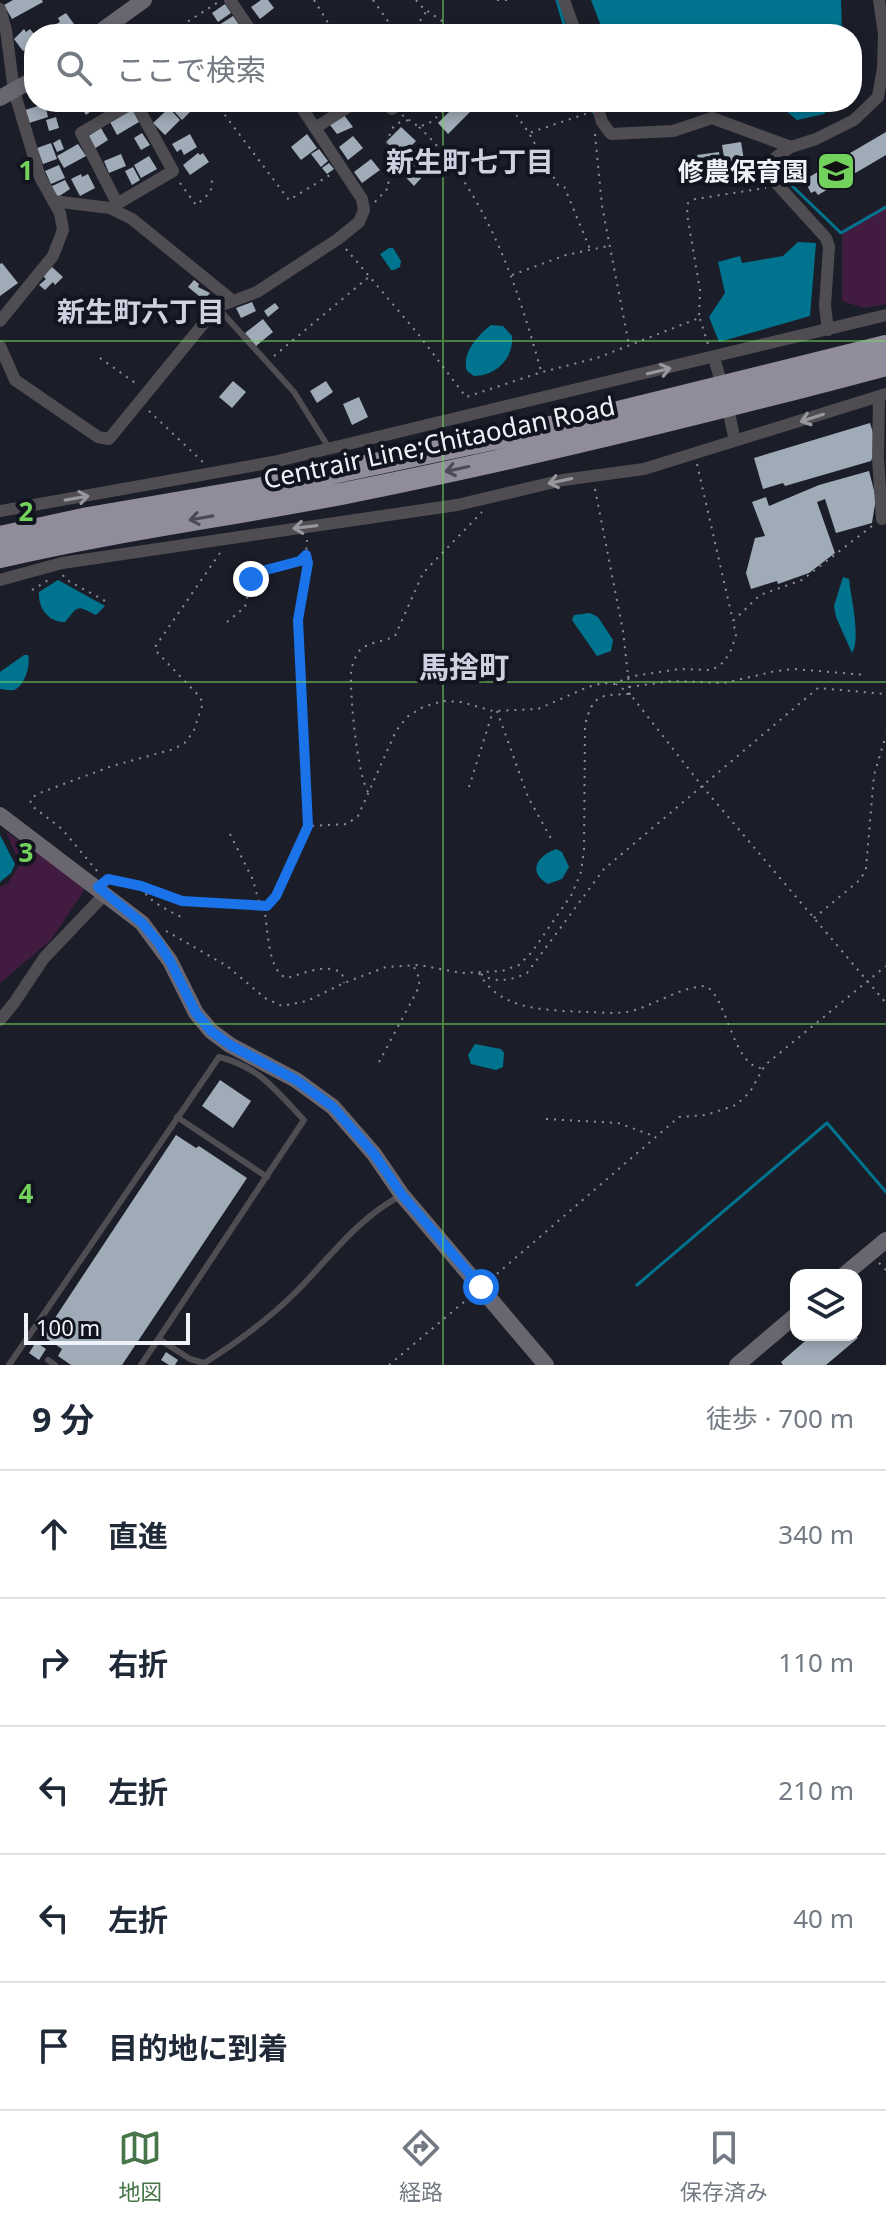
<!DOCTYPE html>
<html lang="ja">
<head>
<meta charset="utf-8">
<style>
  body { margin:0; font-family:"Noto Sans","Noto Sans JP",sans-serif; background:#f2f2f3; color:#1f2937 }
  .controls { position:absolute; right:24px; bottom:24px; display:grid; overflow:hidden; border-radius:16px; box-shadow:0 4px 12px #0003 }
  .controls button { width:72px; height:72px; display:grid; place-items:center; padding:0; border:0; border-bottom:2px solid #e0e1e3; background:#fff; color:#1f2937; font:40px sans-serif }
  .scale { position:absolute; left:24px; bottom:20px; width:166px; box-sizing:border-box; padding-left:8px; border:4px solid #f0f2fa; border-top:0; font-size:22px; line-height:28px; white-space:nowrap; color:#f0f2fa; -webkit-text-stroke:6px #12151f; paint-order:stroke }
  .stop { position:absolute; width:24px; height:24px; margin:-18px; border:6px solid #1a73e8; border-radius:50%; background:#fff }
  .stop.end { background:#1a73e8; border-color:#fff; box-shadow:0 2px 8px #0008 }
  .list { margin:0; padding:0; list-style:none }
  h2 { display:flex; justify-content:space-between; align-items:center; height:104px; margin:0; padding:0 32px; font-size:34px }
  h2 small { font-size:26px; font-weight:400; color:#747a83 }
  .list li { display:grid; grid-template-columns:52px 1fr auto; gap:24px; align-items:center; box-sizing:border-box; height:128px; padding:0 32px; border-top:2px solid #e0e1e3 }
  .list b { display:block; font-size:30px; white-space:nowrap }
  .list em { font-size:26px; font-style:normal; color:#747a83 }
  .icon { flex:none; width:44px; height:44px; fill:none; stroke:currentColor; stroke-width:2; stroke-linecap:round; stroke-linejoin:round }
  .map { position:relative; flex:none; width:886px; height:1365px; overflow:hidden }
  .search { position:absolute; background:#fff; box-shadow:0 4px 12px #0003; left:24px; right:24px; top:24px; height:88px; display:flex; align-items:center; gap:20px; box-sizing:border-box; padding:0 28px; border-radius:32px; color:#747a83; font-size:30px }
  .sheet { height:744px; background:#fff }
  nav { display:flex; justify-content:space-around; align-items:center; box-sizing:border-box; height:112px; border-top:2px solid #e0e1e3; background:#fff; font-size:22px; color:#747a83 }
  nav a { display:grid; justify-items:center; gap:4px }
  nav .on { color:#457548 }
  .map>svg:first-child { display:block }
  .green { fill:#411c40 }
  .water { fill:#00748f }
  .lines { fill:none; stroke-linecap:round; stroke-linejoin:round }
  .stream { stroke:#00748f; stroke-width:3 }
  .building { fill:#9fabb7 }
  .path { stroke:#8c8f98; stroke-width:2; stroke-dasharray:2 6; stroke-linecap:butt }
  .lane { stroke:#4f4d52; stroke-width:6 }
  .street { stroke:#4f4d52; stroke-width:12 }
  .secondary { stroke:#6a6670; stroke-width:16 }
  .highway { stroke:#918c9b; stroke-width:22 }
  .oneway { stroke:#97979e }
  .oneway2 { stroke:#4b4b57 }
  .route { stroke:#1a73e8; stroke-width:10 }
  .grid { fill:none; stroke:#73d25c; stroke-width:2; stroke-opacity:0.55 }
  .labels { text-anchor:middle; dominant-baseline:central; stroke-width:8; stroke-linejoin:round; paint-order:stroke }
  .poi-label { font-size:26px; font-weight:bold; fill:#f0f2fa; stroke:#12151f; text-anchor:end }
  .street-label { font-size:26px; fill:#f0f2fa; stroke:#12151f }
  .neighbourhood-label { font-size:28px; font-weight:bold; fill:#cdd1e0; stroke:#12151f }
  .quarter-label { font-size:30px; font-weight:bold; fill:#cdd1e0; stroke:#12151f }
  .grid-label { font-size:26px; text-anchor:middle; font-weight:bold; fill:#73d25c; stroke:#12151f; stroke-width:8; stroke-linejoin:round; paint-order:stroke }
</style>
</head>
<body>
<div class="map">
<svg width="886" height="1365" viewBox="0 0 886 1365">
  <rect width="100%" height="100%" fill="#1b1e29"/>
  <path class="green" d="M886,205V304L864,308L842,301V230Z
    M6,832L87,886L51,940L0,983V887L8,883L20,864Z"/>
  <path class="water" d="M591,0H841L842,34H604Z
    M775,102H835L824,114L797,120Z
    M798,242L816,243L810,316L719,342L709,317L725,293L718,262L740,256L742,263L783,256Z
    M389,248H393L401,261L400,267L394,270H391L380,254Z
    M491,325L503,326L512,336C514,358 496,376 474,376L467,371C461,354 478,335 491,325Z
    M843,577L849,579C851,598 861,638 852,653L836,617L834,606Z
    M58,580L105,606L96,615C76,605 79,605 65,622C48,622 38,608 39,592Z
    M590,613L598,617L613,640L611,651L597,656L572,620L574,615Z
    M24,655H28C31,664 25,686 14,690C9,691 5,689 0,689V672Z
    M0,835L15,864L11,873L0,882Z
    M556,849L562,852L569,867L562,879L548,884C527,872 537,856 556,849Z
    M475,1044L501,1049L504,1053L503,1067L496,1070L471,1064L468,1055Z"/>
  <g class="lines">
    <path class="stream" d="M557,0L567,34
      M589,102L593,112
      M783,164L786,180L841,233L886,207
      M637,1285L827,1123L886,1192"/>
  </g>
  <path class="building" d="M13,0H42L43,2L12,19L4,5Z
    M261,0H268L274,8L260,19L251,7Z
    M225,4L231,13L218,22L212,13Z
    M66,13L74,24L60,33L54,25L60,22L58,18Z
    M233,16L240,26L225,34L219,25Z
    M216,27L220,34H203Z
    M24,29L26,32L30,29L34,34V43L23,51L14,39Z
    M78,102H95L98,106L86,115Z
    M180,102H184L192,110L182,120L172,109Z
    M459,102H480L448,134L438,123Z
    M45,104L48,117L29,123L25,110Z
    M169,108L180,120L165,135L153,123Z
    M132,109L139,122L117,135L110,122Z
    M344,115L353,127L337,134L330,125Z
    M56,117L59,128L49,131L46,120Z
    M401,127L416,141L401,156L386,142Z
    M101,128L108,140L94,149L87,137Z
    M886,132V155L818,195L815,191L811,193L804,180Z
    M142,133L150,145L141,150L134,138Z
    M190,134L197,147L184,155L181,149L177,152L172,144Z
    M307,134L317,148L301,160L291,147Z
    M353,136L363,148L348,160L339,147Z
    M60,139L64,149L57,152L53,143Z
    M741,142L744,160L725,163L722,145Z
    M51,143L57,159L43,164L37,148Z
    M78,144L86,156L64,168L57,156Z
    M319,149L328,161L321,167L311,154Z
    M719,152L721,167L700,170L697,155Z
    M198,153L200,155L203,153L209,162L190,175L183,165Z
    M121,154L126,166L109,173L104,161Z
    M149,156L157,169L141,178L134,165Z
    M406,157L424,175L414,186L396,167Z
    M371,159L380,170L362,183L354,172Z
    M329,163L334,169L327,174L322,168Z
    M59,165L65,178L51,184L45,171Z
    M133,167L140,180L132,185L125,171Z
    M81,174L82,177L88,174L95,188L80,196L71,179Z
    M65,180L70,189L58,197L50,187Z
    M2,263L18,283L0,296V264Z
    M52,267L63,277L55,285L53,282L45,290L39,285L46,279L43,276Z
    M194,280L199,284L198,287L210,293L204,300L188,287Z
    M252,302L256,311L241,318L236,308Z
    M275,303L279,308L268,317L264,311Z
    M263,319L273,332L256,346L245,333Z
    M233,381L246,392L232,408L219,397Z
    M326,381L333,392L317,403L310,391Z
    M359,397L368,417L352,425L343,404Z
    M870,423L877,446L871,461L785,486L783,483L763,489L754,458Z
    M869,471L876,498L872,523L836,533L825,499L817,502L835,553L809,573L778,584L777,581L751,589L746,573L755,538L765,536L752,502L766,497L769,506L819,485Z
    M220,1080L251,1101L233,1128L202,1106Z
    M176,1135L196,1148L199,1146L247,1178L122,1365H71L58,1356L62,1349L43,1336Z
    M812,1335H855L858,1338L826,1365H783L781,1362Z
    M36,1342L46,1349L39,1360L29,1353Z
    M166,1352L178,1360L175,1365H169L161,1360Z"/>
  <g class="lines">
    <path class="path" d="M314,0L335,34
      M373,0L397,34
      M416,0L423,8L461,34
      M497,0H507
      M189,34L184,24L220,1
      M411,34L426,12
      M215,102L289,200L330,175
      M507,102L529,133L588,113
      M402,115L419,127L433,121L450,102
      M419,127C486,191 517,284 541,371
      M595,134L602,206L629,345
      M530,135L558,185L564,186L590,249
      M180,183L196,205C205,198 217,189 210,177
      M375,202L389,187C387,174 383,131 397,124C401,121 405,121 409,120
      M346,249L419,335L466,397L542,372L597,358L699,318L700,290L687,214L688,203L695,199L766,188
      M512,275L566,255L608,246
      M700,319L708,344
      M274,356L370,276
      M100,358L138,385
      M149,411L205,464
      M697,464L733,621
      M595,489L623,631L630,694L616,684
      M306,555L308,563L298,620L308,825
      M63,575L65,579L109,603
      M32,590L50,579
      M227,622L245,607L251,579L255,573L300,561L306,556L307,540
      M629,687L672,681L724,683L776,671L794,669L866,675
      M497,711L528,797L553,842
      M469,787L493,711
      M368,792C357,773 350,696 351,673C352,665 355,656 360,650C368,642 384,642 395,636L423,573L482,512
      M230,834L253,880L260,906
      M97,871L62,829L32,806L30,800L37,794L112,766L174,749L186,742L194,730L203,703L199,696L156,651L155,647L220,553
      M109,879L141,886L182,901L267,906L276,896L308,826L347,824L358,816L396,731L407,717L423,707L443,701L461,702L493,711L538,709L588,687L603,683L615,684L628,677L679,669L712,670L724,662L731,650L736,635L733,621L760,595L802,580L872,526
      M141,887C149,902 166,909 181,917
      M264,907C268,926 267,972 287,978C305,973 325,963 342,973L344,983
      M814,918L861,879L866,868L874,775L886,735
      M166,931L227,966L265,998L282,1006L307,1001L344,983L386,967L419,965L461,973L502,971L519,965L532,952L572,894L581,872L584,850L585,725C593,694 600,695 630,694L702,786L886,1003
      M479,973C500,1011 546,1010 585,1012C601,1012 619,1015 635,1010C658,1003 681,987 706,986C728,999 733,1067 762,1068
      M481,974C494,984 513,980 527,973L604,869L818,688L886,694
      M379,1062L417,991L420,980L414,967
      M546,1119L618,1123L654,1136
      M879,1263L886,1270
      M491,1279L679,1117L706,1115L736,1105L750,1092L765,1065L886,966
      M389,1365L471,1296"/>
    <path class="lane" d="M217,307L294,392L329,448
      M177,1117L267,1177
      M159,1339L190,1359L204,1363
      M48,1360L55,1365
      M9,1365L219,1057C260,1067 276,1091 304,1120L141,1365
      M201,1365C235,1344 270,1318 298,1290C331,1256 359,1217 402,1195"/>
    <path class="street" d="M230,0L253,34
      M564,0L576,34
      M0,9L6,30L14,91L40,177L60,213L63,230L53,256L0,321
      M386,102L392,109
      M596,102L602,122L611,134L673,131L712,118L791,147L816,139L854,120L878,97L883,68L884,34L879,0
      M315,128L356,102
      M791,147L776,157L777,184L826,238L829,247L825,306L828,330
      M53,201L110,208L173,171L135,102
      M117,203L81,133L134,102
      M110,208L132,219L233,301
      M0,346L15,380L98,437L109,439L217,307L257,292L338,239L359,222L364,210L362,199L298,102
      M714,358L719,375
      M879,396L878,458L882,519
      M730,418L735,441
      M0,511L273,462L886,315
      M0,580L62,563L457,505L563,480L644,469L886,394
      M0,1020L14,1003L44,958L105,894"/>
    <path class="secondary" d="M97,34L144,0
      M0,98L34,79
      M0,815L142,923L170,961L196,1013L211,1031L230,1045L296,1080L333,1107L374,1154L402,1195L546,1365
      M844,1275L886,1240
      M737,1365L796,1315"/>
    <path class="highway" d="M0,537L88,518L257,489L602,416L886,346
      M0,557C116,530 234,515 351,492C531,456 709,412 886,365"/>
  </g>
  <defs><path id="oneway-shaft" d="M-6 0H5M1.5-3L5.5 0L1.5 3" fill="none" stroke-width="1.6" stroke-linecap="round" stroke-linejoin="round" transform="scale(2)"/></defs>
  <g class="oneway">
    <use href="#oneway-shaft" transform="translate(659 371) rotate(-13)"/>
    <use href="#oneway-shaft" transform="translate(812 418) rotate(162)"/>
    <use href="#oneway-shaft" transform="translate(560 481) rotate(168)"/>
    <use href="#oneway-shaft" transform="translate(77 498) rotate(-10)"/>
    <use href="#oneway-shaft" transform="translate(305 527) rotate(173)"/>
  </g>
  <g class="oneway2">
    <use href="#oneway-shaft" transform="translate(457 469) rotate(168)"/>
    <use href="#oneway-shaft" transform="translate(201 518) rotate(170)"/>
  </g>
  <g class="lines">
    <path class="route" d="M251,579L255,573L300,561L306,555L308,563L298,620L308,826L276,896L267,906L182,901L141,886L108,879L98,887L142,923L158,942L170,961L196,1013L211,1031L230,1045L296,1080L333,1107L374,1154L402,1195L481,1287"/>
  </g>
  <path class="grid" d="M443,0V34M443,102V1365M0,341H886M0,682H886M0,1024H886"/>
  <defs>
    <g id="school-square" transform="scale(2)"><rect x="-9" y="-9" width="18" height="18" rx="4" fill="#73d25c" stroke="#12151f"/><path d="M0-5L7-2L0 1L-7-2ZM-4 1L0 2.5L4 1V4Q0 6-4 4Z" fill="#111"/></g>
  </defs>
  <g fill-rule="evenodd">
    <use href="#school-square" x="836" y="171"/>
  </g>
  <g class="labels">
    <g class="poi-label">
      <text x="808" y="171">修農保育園</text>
    </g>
    <g class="street-label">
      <text transform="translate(439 442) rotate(-12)">Centrair Line;Chitaodan Road</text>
    </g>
    <g class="neighbourhood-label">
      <text x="470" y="161">新生町七丁目</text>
      <text x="141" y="311">新生町六丁目</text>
    </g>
    <g class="quarter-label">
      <text x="464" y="666">馬捨町</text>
    </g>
  </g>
  <g class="grid-label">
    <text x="26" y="180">1</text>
    <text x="26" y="521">2</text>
    <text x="26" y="862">3</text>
    <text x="26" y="1203">4</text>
  </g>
</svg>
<div class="controls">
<button><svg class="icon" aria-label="layers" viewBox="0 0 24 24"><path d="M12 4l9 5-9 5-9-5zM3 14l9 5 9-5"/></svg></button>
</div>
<div class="scale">100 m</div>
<div class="stop" style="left:481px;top:1287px"></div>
<div class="stop end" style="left:251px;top:579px"></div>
<div class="search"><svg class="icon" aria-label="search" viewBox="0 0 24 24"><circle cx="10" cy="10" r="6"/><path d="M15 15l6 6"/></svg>ここで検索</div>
</div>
<section class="sheet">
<h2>9 分<small>徒歩 · 700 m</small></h2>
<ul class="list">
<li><svg class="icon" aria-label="ahead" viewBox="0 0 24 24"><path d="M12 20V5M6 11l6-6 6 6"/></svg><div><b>直進</b></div><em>340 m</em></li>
<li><svg class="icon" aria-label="right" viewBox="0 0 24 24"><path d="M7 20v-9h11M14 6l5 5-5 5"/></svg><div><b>右折</b></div><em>110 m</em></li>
<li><svg class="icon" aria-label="left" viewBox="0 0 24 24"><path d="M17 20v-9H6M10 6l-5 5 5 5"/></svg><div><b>左折</b></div><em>210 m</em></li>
<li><svg class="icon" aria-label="left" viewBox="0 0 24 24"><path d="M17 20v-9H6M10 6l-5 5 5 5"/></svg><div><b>左折</b></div><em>40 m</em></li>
<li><svg class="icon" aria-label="arrive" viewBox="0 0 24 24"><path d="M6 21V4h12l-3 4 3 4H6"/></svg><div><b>目的地に到着</b></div></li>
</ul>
</section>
<nav>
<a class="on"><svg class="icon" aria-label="map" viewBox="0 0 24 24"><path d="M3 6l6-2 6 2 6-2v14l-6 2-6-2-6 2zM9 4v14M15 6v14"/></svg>地図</a>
<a><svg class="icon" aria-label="directions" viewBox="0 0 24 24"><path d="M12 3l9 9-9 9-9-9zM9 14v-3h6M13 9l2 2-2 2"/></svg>経路</a>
<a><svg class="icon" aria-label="saved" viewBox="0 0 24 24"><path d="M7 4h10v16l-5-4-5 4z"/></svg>保存済み</a>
</nav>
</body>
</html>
